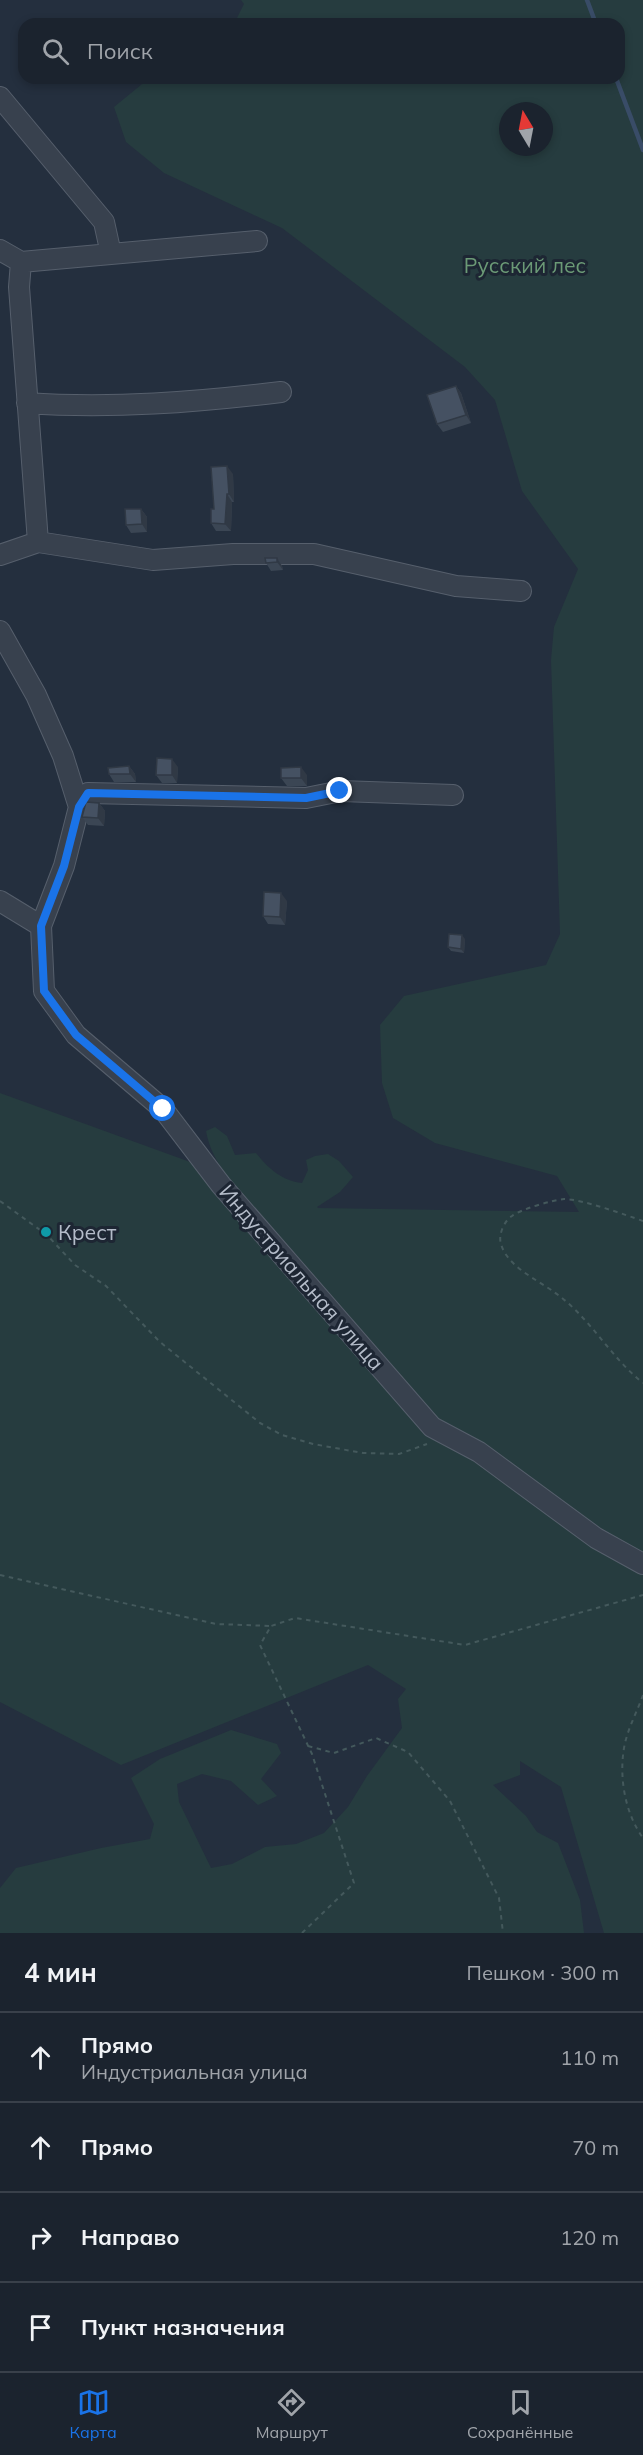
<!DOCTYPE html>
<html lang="ru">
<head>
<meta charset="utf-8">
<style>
  body { margin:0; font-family:Mulish,sans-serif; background:#282f3a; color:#f1f3f6 }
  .compass { position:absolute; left:499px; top:102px; width:54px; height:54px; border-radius:50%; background:#1b232e; box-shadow:0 3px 9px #0003; rotate:350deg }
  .stop { position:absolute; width:18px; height:18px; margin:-14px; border:4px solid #1a73e8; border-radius:50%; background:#fff }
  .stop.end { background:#1a73e8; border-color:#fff; box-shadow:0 2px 6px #0008 }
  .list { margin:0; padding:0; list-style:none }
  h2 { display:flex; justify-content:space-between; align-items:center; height:78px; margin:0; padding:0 24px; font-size:26px }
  h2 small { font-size:20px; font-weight:400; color:#a0a4aa }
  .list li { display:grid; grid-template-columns:39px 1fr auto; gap:18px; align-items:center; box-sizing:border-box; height:90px; padding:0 24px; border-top:2px solid #39404a }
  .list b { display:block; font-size:22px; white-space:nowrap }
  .list p { margin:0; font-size:20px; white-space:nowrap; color:#a0a4aa }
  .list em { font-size:20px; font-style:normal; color:#a0a4aa }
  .icon { flex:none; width:33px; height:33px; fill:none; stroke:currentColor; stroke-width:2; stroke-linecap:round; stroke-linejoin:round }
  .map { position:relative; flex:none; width:643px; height:1933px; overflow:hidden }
  .search { position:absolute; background:#1b232e; box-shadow:0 3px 9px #0003; left:18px; right:18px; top:18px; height:66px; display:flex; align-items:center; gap:15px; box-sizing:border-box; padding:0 21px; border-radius:18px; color:#a0a4aa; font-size:22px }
  .sheet { height:438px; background:#1b232e }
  nav { display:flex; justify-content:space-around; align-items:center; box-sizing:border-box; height:84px; border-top:2px solid #39404a; background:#1b232e; font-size:16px; color:#a0a4aa }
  nav a { display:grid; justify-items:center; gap:3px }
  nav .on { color:#1a73e8 }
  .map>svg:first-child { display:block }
  .green { fill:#263c3f; fill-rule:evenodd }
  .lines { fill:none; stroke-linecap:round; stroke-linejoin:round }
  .stream { stroke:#394c67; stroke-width:4.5 }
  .minor-casing { stroke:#565f6c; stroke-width:22 }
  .path { stroke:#44595c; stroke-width:2; stroke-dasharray:4.5 4.5; stroke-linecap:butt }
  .minor { stroke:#38414e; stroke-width:20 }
  .wall { fill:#3b4654 }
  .shaded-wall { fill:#303945 }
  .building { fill:#455162; stroke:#303945; stroke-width:1.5 }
  .route { stroke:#1a73e8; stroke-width:8 }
  .culture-dot { fill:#0f9aa8; stroke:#1d2633; stroke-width:2 }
  .labels { text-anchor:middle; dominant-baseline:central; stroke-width:6; stroke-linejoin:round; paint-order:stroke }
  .park-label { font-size:21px; fill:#6b9a76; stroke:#1d2633 }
  .poi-label { font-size:21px; fill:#b4bcc9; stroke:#1d2633; text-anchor:start }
  .street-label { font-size:21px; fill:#b4bcc9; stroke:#1d2633 }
</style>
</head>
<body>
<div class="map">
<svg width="643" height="1933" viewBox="0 0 643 1933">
  <rect width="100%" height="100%" fill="#242f3e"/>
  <path class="green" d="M241,0H643V1933H604L561,1787L520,1761V1775L493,1785L526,1816L537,1832L558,1843L580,1900L584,1933H0V1888L16,1868L101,1848L150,1839L154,1824L131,1778L160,1759L231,1730L277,1744L281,1753L261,1779L277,1796L258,1805L231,1781L202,1774L177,1784L179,1802L211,1868L232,1864L265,1847L296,1844L324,1833L348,1807L367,1776L402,1728L398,1699L406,1689L368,1665L121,1765L0,1702V1093L226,1175C217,1162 209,1148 206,1131L215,1127L227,1136L235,1155L256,1153C268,1168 282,1181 302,1183L308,1170L306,1160L315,1156L328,1154L339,1161L353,1177L340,1192L317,1207L318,1208L579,1212L557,1176L435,1143L393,1118L382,1083L380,1025L404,996L546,965L560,934L551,660L554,627L578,569L522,491L495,400L465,367L282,228L164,173L126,142L114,107L147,80L153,78H619V24H234L244,4ZM508,111H544V147H508Z"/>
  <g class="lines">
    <path class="stream" d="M587,0L596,24
      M616,78L643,150"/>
    <g class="minor-casing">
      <path id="minor" d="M0,97L104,222L111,254
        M0,250L21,262L19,287L38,542L0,555
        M21,262L257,241
        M27,403C111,409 197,402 281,392
        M38,542L153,560L233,554H314L456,586L521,591
        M0,631L36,695L63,756L79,807L64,866L41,926L44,991L76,1035L163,1109L221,1185L432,1427L479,1452L596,1538L643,1564
        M79,807L88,793L306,798L341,791L453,795
        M0,901L41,926"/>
    </g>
    <path class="path" d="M0,1201L47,1235L75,1265L106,1286L160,1342L260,1423L282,1435L313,1444L363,1453L399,1454L427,1444
      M643,1221C626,1215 581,1199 564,1199C553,1200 521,1209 512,1216C504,1221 498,1235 501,1244C507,1266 536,1279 554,1292C590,1317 610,1357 643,1383
      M0,1575L216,1624L271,1626
      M643,1695C637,1712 627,1730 624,1748C619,1778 625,1813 643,1838
      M308,1746L334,1753L376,1738L408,1752L450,1801L499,1898L503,1933
      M302,1933L354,1883L312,1754L260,1645L271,1626L295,1618L465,1645L643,1595"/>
    <use href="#minor" class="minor"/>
  </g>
  <path class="wall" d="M456,386L461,393L471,423L443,432L437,424Z
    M233,474L234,502H232L231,531H216L211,523L214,509Z
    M141,509L147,517V532L131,533L126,525Z
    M277,558L282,566L283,570L271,571L266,563Z
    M129,766L135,774L136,782H114L109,774Z
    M178,767L177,783H162L156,775Z
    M307,775V786H287L281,778Z
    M99,803L105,811L104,826L88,825L82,817Z
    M287,901L285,925L268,924L263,916Z
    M465,939L464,953L451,951L448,947Z"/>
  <path class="shaded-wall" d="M456,386L461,393L471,423L466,415Z
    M227,466L233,474L234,502L229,494Z
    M227,494L232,502L231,531L225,524Z
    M141,509L147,517V532L142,524Z
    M277,558L282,566L283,570L277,562Z
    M172,759L178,767L177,783L172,775Z
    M129,766L135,774L136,782L130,774Z
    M301,767L307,775V786L301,778Z
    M99,803L105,811L104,826L98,818Z
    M281,893L287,901L285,925L280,917Z
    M462,935L465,939L464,953L461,949Z"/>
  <path class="building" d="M456,386L466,415L437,424L427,395Z
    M227,466L229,494H227L225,524L211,523V509H214L211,467Z
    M125,509H141L142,524L126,525Z
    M265,558H277V562L266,563Z
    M157,758L172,759V775H156Z
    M129,766L130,774H109L108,768Z
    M301,767V778H281V768Z
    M86,802L99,803L98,818L82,817Z
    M264,892L281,893L280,917L263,916Z
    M449,934L462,935L461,949L448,947Z"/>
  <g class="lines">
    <path class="route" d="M163,1109L76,1035L44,991L41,926L64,866L79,807L88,793L306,798L340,791"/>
  </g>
  <circle class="culture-dot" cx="46" cy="1232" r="6"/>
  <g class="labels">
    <g class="park-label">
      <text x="525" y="265">Русский лес</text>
    </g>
    <g class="poi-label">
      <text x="58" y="1232">Крест</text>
    </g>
    <g class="street-label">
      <text transform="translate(302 1277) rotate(49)">Индустриальная улица</text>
    </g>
  </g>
</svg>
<svg class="compass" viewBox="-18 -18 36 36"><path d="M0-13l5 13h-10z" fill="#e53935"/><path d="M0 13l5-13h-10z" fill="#a0a4aa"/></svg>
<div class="stop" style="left:163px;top:1109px"></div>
<div class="stop end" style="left:340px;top:791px"></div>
<div class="search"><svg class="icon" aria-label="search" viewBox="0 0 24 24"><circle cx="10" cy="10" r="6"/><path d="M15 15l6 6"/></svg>Поиск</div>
</div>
<section class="sheet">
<h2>4 мин<small>Пешком · 300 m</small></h2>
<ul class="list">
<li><svg class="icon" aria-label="ahead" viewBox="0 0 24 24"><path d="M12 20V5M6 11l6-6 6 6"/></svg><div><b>Прямо</b><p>Индустриальная улица</p></div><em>110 m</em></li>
<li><svg class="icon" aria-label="ahead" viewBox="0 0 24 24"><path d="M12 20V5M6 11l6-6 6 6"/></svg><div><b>Прямо</b></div><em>70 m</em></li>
<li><svg class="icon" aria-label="right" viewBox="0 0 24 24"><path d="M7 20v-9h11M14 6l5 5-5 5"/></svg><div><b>Направо</b></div><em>120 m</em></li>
<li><svg class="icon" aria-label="arrive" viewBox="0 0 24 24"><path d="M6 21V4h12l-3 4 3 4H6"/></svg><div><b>Пункт назначения</b></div></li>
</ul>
</section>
<nav>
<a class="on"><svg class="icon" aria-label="map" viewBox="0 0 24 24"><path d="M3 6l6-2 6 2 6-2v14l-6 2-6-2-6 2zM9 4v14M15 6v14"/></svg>Карта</a>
<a><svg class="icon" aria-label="directions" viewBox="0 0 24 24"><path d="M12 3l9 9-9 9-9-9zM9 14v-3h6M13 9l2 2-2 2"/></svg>Маршрут</a>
<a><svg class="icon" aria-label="saved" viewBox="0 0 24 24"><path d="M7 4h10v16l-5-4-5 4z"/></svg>Сохранённые</a>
</nav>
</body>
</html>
